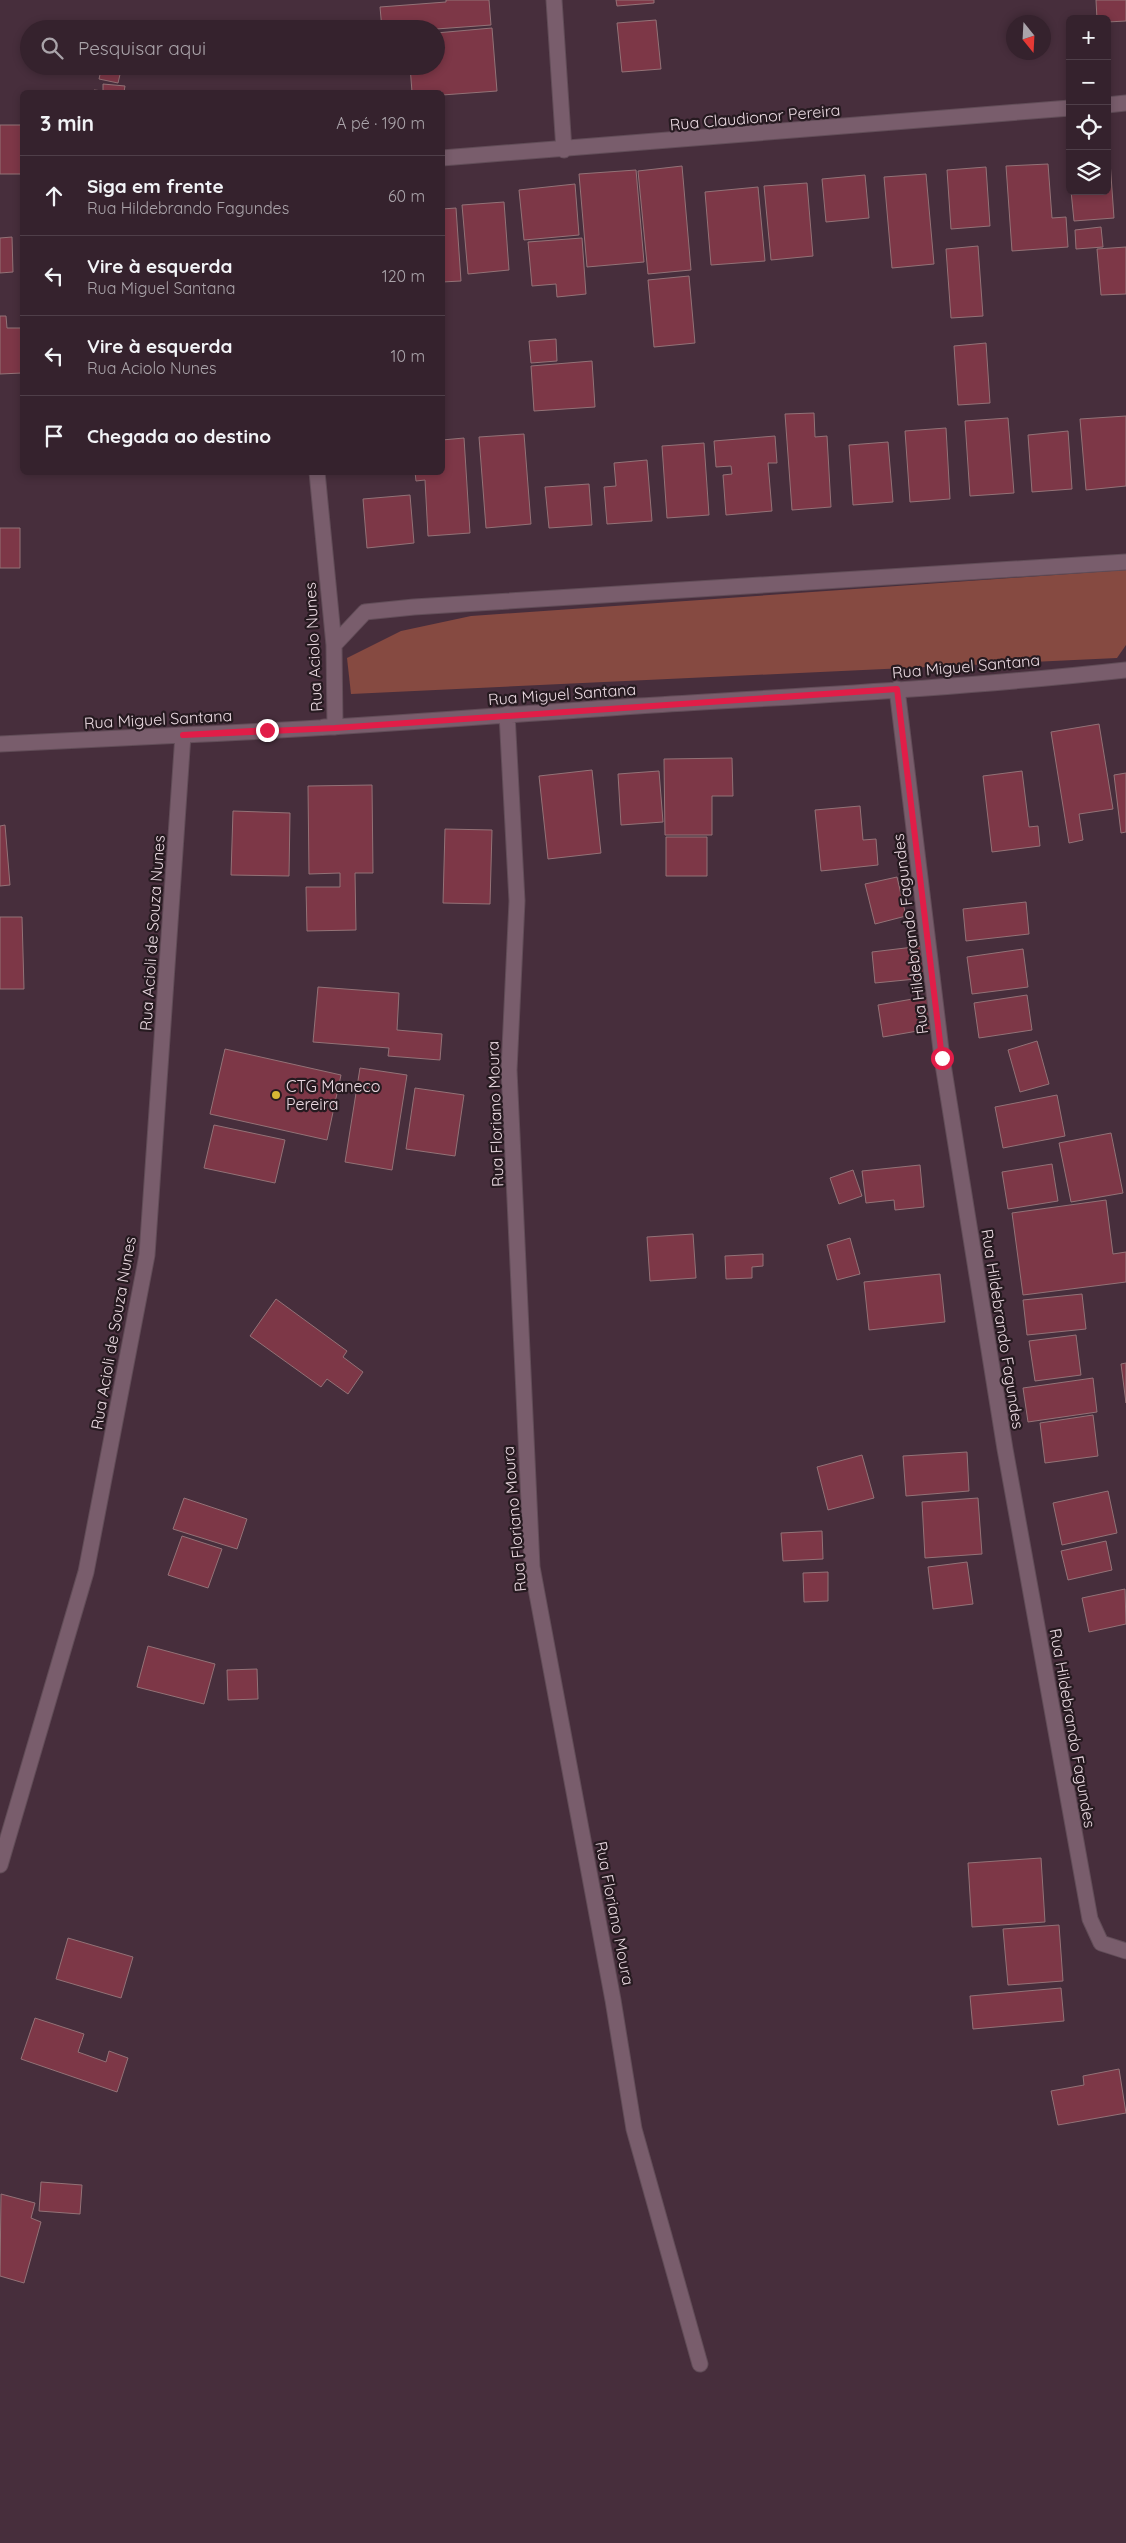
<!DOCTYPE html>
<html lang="pt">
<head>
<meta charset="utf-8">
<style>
  body { margin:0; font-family:Quicksand,sans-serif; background:#402f39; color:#f1f3f6 }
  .controls { position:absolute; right:15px; top:15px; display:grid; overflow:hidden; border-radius:8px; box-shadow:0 2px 8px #0003 }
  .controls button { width:45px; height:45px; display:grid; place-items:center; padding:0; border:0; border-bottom:1px solid #4f3f49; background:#35222d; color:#f1f3f6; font:25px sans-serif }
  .compass { position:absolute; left:1006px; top:15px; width:45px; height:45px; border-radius:50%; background:#35222d; box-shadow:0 2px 8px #0003; rotate:162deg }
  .stop { position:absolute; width:15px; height:15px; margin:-11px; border:4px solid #e11d48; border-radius:50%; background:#fff }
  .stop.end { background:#e11d48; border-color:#fff; box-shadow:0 1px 5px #0008 }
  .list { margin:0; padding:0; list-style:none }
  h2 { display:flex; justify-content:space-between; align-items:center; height:65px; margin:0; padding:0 20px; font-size:21px }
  h2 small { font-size:16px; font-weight:400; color:#aaa4aa }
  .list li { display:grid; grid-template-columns:32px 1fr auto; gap:15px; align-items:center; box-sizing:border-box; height:80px; padding:0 20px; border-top:1px solid #4f3f49 }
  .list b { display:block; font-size:19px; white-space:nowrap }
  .list p { margin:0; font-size:16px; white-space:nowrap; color:#aaa4aa }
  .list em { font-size:16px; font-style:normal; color:#aaa4aa }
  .icon { flex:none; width:28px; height:28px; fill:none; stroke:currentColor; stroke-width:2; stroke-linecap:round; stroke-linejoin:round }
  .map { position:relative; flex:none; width:1126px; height:2543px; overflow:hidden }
  .search { position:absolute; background:#35222d; box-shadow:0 2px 8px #0003; left:20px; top:20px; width:425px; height:55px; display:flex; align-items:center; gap:12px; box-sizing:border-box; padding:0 18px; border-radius:28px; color:#aaa4aa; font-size:19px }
  .panel { position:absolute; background:#35222d; box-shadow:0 2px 8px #0003; left:20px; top:90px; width:425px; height:385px; border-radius:8px }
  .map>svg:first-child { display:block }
  .green { fill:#864a41 }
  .building { fill:#7d3747; stroke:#937277 }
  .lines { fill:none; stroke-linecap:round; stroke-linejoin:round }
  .street-casing { stroke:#624d58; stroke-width:17 }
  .secondary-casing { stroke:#624d58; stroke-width:17 }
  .street { stroke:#795d6c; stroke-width:15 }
  .secondary { stroke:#795d6c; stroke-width:15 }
  .route { stroke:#e11d48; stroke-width:6 }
  .poi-dot { fill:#d5b534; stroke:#261a20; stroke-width:2 }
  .labels { text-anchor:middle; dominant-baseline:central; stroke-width:4.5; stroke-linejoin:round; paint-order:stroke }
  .street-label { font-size:16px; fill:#ebdae2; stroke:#261a20 }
  .poi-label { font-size:16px; fill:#ebdae2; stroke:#261a20; text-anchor:start }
</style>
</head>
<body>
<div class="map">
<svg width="1126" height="2543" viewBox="0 0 1126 2543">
  <rect width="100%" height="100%" fill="#472e3c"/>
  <path class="green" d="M1126,570V645L1117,658L351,694L347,658L401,631L471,616Z"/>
  <path class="building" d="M446,0H489L491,25L436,29H382L380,7L446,2Z
    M616,0H654V3L617,6Z
    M1096,0H1126V21L1107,22V19H1097Z
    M656,20L661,69L622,72L617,23Z
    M492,28L497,91L442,95V92H412L410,66H436V33Z
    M102,66H122L118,83L99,79Z
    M103,84L125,86L124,92H93L94,90L103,91Z
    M0,125H22V174H0Z
    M1107,147H1109L1114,218L1074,221L1071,191H1107Z
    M1048,164L1052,218L1066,217L1068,247L1012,251L1006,166Z
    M682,166L691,270L648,274L638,171Z
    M986,167L990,226L951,229L947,170Z
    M636,170L644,262L587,267L579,174Z
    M926,174L934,264L892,268L884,177Z
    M865,175L869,218L826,222L822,179Z
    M807,183L813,256L771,260L764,186Z
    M575,184L579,235L524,240L519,190Z
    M758,187L765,261L711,265L705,192Z
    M504,202L509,270L468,274L462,205Z
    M456,208L461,281L442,282V209Z
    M1101,227L1103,247L1076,249L1075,230Z
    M12,237L13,272L0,273V238Z
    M582,238L586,294L557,297L556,284L532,286L528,242Z
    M978,246L983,316L951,318L946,249Z
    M1126,247V294L1101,295L1097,249Z
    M689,276L695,343L654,347L648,280Z
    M0,316H6L7,328H22V373L0,374Z
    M556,339L557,361L531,363L529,341Z
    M986,343L990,403L958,405L954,346Z
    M592,361L595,407L534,411L531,366Z
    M814,413L815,437L827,436L831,507L792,510L785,414Z
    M1126,416V486L1086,490L1080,419Z
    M1008,418L1014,493L970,496L965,421Z
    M946,428L950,499L910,502L905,431Z
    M1068,431L1072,489L1032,492L1028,435Z
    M524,434L531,524L486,528L479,437Z
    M775,436L777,463H768L772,511L726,515L723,475L732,474L731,466L716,467L714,441Z
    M464,438L470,533L428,536L425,480L416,481L415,472H442V440Z
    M888,442L893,502L853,505L849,445Z
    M704,443L709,515L667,518L662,446Z
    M647,460L652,521L607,524L604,487L616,486L614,463Z
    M589,484L592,525L549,528L545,487Z
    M410,495L414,543L367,548L363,499Z
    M0,528H20V568H0Z
    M1099,724L1113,809L1079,814L1083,840L1069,843L1051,732Z
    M732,758L733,796H712V835H665L664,759Z
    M592,770L601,853L548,859L539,776Z
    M659,771L663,822L621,825L618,774Z
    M1022,771L1029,827L1038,826L1040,846L992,852L983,776Z
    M1126,773V832L1121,833L1114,775Z
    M372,785L373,873H355L356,930L307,931L306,887H340V873L309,874L308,786Z
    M860,806L863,840L876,839L878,865L821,871L815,810Z
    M233,811L290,813L289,876L231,875Z
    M5,825L10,885L0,886V826Z
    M445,829L492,830L490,904L443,903Z
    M666,837H707V876H666Z
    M897,877L906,916L875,924L865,884Z
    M1026,902L1029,934L966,941L963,909Z
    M0,917H22L24,989H0Z
    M922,946L926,978L875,983L872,952Z
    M1023,949L1028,987L972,994L967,957Z
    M318,987L399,993L397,1030L442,1034L440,1060L388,1056L389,1048L313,1042Z
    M1027,995L1032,1030L979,1038L974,1003Z
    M930,996L935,1028L883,1037L878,1005Z
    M1037,1041L1049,1084L1020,1092L1008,1050Z
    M225,1049L341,1075L327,1140L210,1114Z
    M360,1068L407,1075L392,1170L345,1162Z
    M415,1088L464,1095L455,1156L406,1149Z
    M1057,1095L1065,1136L1003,1148L995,1107Z
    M214,1125L285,1140L275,1183L204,1168Z
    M1111,1133L1123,1193L1071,1202L1059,1143Z
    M1052,1164L1058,1201L1008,1209L1002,1172Z
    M920,1165L924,1207L895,1210L894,1200L866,1203L862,1171Z
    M853,1170L862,1196L839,1204L830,1178Z
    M1106,1200L1113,1254L1126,1252V1282L1023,1295L1012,1213Z
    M693,1234L696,1278L650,1281L647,1237Z
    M850,1238L860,1274L837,1280L827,1245Z
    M763,1254V1266L752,1267V1278L726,1279L725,1256Z
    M940,1274L945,1322L869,1330L864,1282Z
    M1082,1294L1086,1329L1027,1335L1023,1300Z
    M276,1299L347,1351L343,1357L363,1372L348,1394L327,1379L321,1387L250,1336Z
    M1076,1335L1081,1375L1035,1381L1029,1341Z
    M1126,1363V1403L1121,1364Z
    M1093,1378L1097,1412L1028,1422L1023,1388Z
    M1093,1415L1098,1456L1045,1463L1040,1423Z
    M967,1452L969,1491L906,1496L903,1456Z
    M862,1455L874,1498L828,1510L817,1467Z
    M1108,1491L1117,1533L1062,1545L1053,1503Z
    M184,1498L247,1519L237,1549L173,1529Z
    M978,1498L982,1554L925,1558L922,1502Z
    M822,1531L823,1559L783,1561L781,1533Z
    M182,1536L222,1549L208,1588L168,1575Z
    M1106,1541L1112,1570L1068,1580L1061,1551Z
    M967,1562L973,1604L933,1609L928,1567Z
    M828,1572V1601L804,1602L803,1573Z
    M1125,1589L1126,1624L1089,1632L1082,1598Z
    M148,1646L215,1664L204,1704L137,1687Z
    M257,1669L258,1699L228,1700L227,1670Z
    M1041,1858L1045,1922L972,1927L968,1863Z
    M1059,1925L1063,1981L1008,1985L1003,1929Z
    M68,1938L133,1957L121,1998L56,1979Z
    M1061,1988L1064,2021L973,2029L970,1996Z
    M35,2018L84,2034L78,2052L106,2062L109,2051L128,2058L117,2092L21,2059Z
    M1119,2069L1126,2113L1058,2125L1051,2091L1084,2085L1083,2076Z
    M41,2182L82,2185L80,2214L39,2211Z
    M1,2194L35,2203L31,2218L41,2222L24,2283L0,2276Z"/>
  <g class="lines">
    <g class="street-casing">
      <path id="street" d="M554,0L564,150
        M1107,105L1126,103
        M442,158L1070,108
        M317,472L334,645L335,727H324
        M334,645L365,612L414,607L1126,562
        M897,689L942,1058L1005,1449L1090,1919L1101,1943L1126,1951
        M507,714L517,901L509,1070L532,1567L613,2000L634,2129L700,2364
        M183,735C335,729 486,716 638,706C801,696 964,688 1126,670"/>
    </g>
    <g class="secondary-casing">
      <path id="secondary" d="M0,744L183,735L147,1255L86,1572L0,1865"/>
    </g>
    <use href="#street" class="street"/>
    <use href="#secondary" class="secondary"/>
  </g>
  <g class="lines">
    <path class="route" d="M267,730L183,735L335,728L897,689L942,1058"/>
  </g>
  <circle class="poi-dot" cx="276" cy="1095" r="5"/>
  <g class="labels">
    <g class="street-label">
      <text transform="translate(755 117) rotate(-5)">Rua Claudionor Pereira</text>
      <text transform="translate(313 647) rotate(-93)">Rua Aciolo Nunes</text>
      <text transform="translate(966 666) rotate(-5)">Rua Miguel Santana</text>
      <text transform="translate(562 694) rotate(-4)">Rua Miguel Santana</text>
      <text transform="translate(158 719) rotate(-3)">Rua Miguel Santana</text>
      <text transform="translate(152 933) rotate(-86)">Rua Acioli de Souza Nunes</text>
      <text transform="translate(910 934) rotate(-97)">Rua Hildebrando Fagundes</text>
      <text transform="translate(495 1114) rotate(-92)">Rua Floriano Moura</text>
      <text transform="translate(1003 1329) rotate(81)">Rua Hildebrando Fagundes</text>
      <text transform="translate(113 1333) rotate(-80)">Rua Acioli de Souza Nunes</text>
      <text transform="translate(514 1519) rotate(-95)">Rua Floriano Moura</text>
      <text transform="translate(1073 1728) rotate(80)">Rua Hildebrando Fagundes</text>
      <text transform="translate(615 1913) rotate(79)">Rua Floriano Moura</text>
    </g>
    <g class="poi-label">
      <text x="286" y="1086">CTG Maneco<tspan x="286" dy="18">Pereira</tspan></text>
    </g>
  </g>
</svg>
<div class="controls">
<button>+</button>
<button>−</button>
<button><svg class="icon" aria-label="locate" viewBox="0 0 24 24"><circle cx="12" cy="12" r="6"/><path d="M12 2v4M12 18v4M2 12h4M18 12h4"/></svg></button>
<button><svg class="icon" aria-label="layers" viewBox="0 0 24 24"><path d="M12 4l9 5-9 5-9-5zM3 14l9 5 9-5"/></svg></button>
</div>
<svg class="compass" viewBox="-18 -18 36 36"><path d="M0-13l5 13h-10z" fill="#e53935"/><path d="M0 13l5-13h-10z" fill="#aaa4aa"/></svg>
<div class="stop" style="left:942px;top:1058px"></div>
<div class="stop end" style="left:267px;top:730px"></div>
<div class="search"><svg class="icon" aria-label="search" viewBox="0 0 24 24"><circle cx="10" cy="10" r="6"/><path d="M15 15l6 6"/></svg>Pesquisar aqui</div>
<section class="panel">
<h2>3 min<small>A pé · 190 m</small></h2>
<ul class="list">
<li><svg class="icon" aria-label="ahead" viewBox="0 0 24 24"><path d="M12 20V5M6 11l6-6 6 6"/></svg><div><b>Siga em frente</b><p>Rua Hildebrando Fagundes</p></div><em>60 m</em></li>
<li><svg class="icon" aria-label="left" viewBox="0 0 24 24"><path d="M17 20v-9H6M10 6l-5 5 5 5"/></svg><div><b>Vire à esquerda</b><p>Rua Miguel Santana</p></div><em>120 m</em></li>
<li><svg class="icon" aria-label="left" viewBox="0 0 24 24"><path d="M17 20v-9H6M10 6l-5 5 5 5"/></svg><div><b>Vire à esquerda</b><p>Rua Aciolo Nunes</p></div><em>10 m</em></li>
<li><svg class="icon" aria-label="arrive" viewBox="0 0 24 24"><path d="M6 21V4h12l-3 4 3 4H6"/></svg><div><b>Chegada ao destino</b></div></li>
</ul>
</section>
</div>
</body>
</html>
